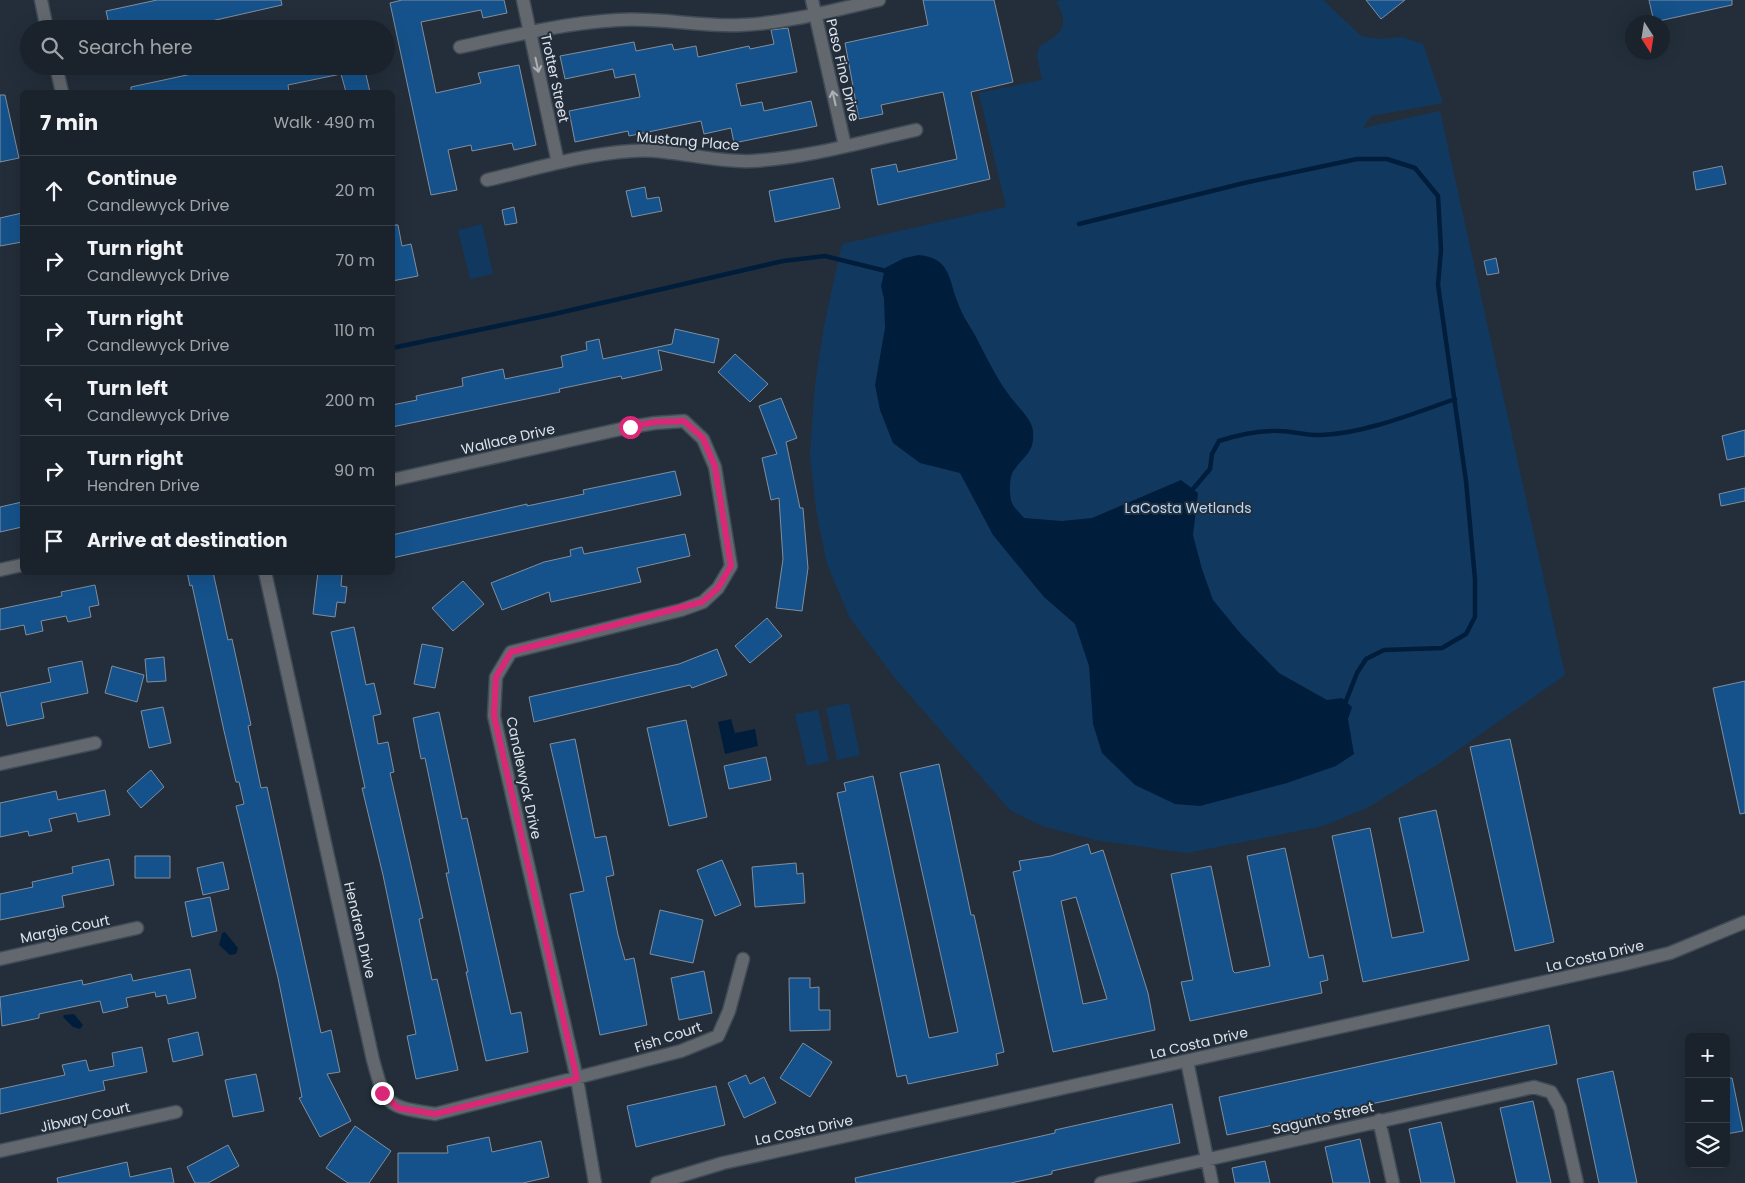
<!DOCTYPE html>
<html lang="en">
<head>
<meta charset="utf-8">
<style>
  body { margin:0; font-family:Poppins,sans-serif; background:#272f38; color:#f1f3f6 }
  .controls { position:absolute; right:15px; bottom:15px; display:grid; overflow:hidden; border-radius:8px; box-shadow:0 5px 20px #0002 }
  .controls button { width:45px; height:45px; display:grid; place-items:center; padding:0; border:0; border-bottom:1px solid #383f48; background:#1a222c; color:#f1f3f6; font:25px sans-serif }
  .compass { position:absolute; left:1625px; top:15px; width:45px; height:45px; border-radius:50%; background:#1a222c; box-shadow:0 5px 20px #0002; rotate:168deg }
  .stop { position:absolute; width:15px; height:15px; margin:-11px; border:4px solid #db2777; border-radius:50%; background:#fff }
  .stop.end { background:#db2777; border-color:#fff; box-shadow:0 1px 5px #0008 }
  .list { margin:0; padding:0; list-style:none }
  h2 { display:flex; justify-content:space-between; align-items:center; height:65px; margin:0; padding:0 20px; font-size:21px }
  h2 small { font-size:16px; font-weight:400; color:#9fa4a9 }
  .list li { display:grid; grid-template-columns:32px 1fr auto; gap:15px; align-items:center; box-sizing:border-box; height:70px; padding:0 20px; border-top:1px solid #383f48 }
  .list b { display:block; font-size:19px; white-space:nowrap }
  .list p { margin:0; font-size:16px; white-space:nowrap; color:#9fa4a9 }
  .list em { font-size:16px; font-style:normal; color:#9fa4a9 }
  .icon { flex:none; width:28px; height:28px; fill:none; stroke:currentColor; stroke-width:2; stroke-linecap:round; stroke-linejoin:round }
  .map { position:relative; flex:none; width:1745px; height:1183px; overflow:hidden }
  .search { position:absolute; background:#1a222c; box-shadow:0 5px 20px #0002; left:20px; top:20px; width:375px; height:55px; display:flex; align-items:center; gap:12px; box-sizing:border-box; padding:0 18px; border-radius:28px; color:#9fa4a9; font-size:19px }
  .panel { position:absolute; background:#1a222c; box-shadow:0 5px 20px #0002; left:20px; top:90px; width:375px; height:485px; border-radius:8px }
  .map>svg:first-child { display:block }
  .green { fill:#113960 }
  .water { fill:#001e3b }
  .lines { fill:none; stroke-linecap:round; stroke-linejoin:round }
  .stream { stroke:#001e3b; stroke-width:4.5 }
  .building { fill:#15528b; stroke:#818e9d; fill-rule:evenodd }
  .minor-casing { stroke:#404b56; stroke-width:15 }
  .tertiary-casing { stroke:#404b56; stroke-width:15 }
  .minor { stroke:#62686e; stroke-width:12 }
  .tertiary { stroke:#62686e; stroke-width:12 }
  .oneway { stroke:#abb1b8 }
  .route { stroke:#db2777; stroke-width:6 }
  .labels { text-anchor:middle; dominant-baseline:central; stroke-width:4; stroke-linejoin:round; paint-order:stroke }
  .street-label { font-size:14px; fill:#dbe2ea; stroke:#232e3a }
  .park-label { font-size:14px; fill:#b8d6f7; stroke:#232e3a }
</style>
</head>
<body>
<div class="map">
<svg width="1745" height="1183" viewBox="0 0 1745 1183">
  <rect width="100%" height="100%" fill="#232e3a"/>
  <path class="green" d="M1062,0H1323L1361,36L1379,39L1401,37L1423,44L1443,103L1371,116L1363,128L1440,111L1565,675L1435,766L1367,808L1323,826L1187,853L1096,840L1042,826L1010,810L894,677L850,618L827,564L816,509L810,454L815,384L824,326L842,244L1006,207L979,93L1042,80L1037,56L1039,46C1061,35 1071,25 1056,2Z
    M482,224L493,274L470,279L458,230Z
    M849,703L860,755L837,760L826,708Z
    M818,710L829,761L807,766L795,714Z"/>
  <path class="water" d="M919,255C951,258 948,279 958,303C962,315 970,326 976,337C988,360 1000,386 1017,405C1023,412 1032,421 1033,431C1035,452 1025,455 1014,470C1009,476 1009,496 1012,503C1014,508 1021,514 1024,518L1062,521L1092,518L1181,480L1198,493L1193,535L1202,569L1213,600L1241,634L1279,673L1327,700L1342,698L1352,707L1348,719L1354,754L1336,766L1287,783L1200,806L1175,804L1135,785L1102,753L1093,724L1089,666L1075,624L1044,597L993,535L960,473L920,463L893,443L880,410L875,385L885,328L884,299L881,286L885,268L904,258Z
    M731,719L735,733L755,729L758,746L725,754L718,722Z
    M225,932L238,948L236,954L230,955L219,945L222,933Z
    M74,1014L83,1025L80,1029L73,1027L63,1017L64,1015Z"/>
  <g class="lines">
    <path class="stream" d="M1079,224L1244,183L1357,159H1387L1415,168L1438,196L1441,250L1438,285L1466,481L1475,579V617L1466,634L1442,648L1384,650L1366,659L1357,673L1346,701
      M392,348L550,315L783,261L825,256L890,272
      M1193,489L1210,469L1212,454L1219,441C1240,434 1258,430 1279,431C1293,431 1308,436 1321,435C1363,434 1415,413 1455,399"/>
  </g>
  <path class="building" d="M157,0H281L282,5L176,29H110L106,11Z
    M402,0H504L507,13L483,18L481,10L421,22L436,93L481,83L478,73L519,65L536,145L514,150L512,143L472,151L471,145L448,150L457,190L431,195L390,3Z
    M923,0H994L1013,82L971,92L990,179L878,205L871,169L896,164L898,172L957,159L943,92L881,105L883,114L859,119L845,43L928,25Z
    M1366,0H1405L1381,19Z
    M1649,0H1732V5L1654,22Z
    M788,28L797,72L736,84L741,106L762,102L764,111L811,101L817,126L734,143L731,128L704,134L701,121L629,136L628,131L575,142L569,111L640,97L635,74L615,78L613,69L565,79L560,56L634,42L636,51L672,44L674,50L696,46L698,57L749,46L750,49L774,44L771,30Z
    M229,66H364L370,92H346L341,74L288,85L289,92H131V87Z
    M0,95H5L19,158L0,162Z
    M1722,166L1726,184L1696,190L1693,172Z
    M833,178L840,208L775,222L769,191Z
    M645,187L647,199L659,197L662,211L632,217L626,191Z
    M514,207L517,223L505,225L502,210Z
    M22,213V242L0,246V218Z
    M392,225H398L402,246L411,244L418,276L392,281Z
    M1496,258L1499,273L1487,275L1484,261Z
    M675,329L719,339L714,363L658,350L662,370L622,379L621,376L559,389L560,392L392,427V405L417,400L416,396L463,386L462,378L503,369L505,379L563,367L561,356L587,350L586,342L599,339L603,359L672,344Z
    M735,354L768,384L750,402L718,372Z
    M781,398L797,438L786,442L800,508H803L808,568L802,611L776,608L783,559L779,498L771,500L762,458L777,454L759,406Z
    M1745,430V456L1727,460L1722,436Z
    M675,471L681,495L392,558V535L527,504V506L584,494L583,490Z
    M1745,488V501L1721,506L1719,494Z
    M22,502V527L0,532V507Z
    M685,534L690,556L637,568L641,582L551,602L549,592L502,610L491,583L544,562L571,556L570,550L582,547L584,554Z
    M187,572H213L228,640L232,639L251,725L248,726L261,788L267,787L321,1033L331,1030L340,1072L327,1074L351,1121L320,1137L299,1098L302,1097L278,978L236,806L244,804L239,782H236L224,731L192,585L190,586Z
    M318,572L342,574L341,586L347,587L345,603L337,602L335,617L313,614Z
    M463,581L484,604L453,631L432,608Z
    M95,585L99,605L89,607L91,617L68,622L66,616L41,621L43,631L26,635L24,625L0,630V609L62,596L61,592Z
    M767,618L782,636L750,663L735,646Z
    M354,627L366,685L374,683L381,714L373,716L378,744L388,742L394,772L390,773L423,918L419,919L432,980L437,979L458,1070L416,1079L407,1036L416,1034L383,875L362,788H365L331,632Z
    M422,644L443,648L435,688L414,684Z
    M717,649L727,675L692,688L690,685L534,722L529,697L679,664Z
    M164,657L166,681L147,682L145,659Z
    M82,661L88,693L41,703L44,718L7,726L0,693L51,682L48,668Z
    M112,666L144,675L137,702L105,693Z
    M1745,681V813L1740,814L1713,688Z
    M163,707L171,743L149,748L141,711Z
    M439,712L462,819L467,818L511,1014L521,1012L528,1052L486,1061L466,972H468L446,873H449L425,758L421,759L413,718Z
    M686,720L707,817L669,826L647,728Z
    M575,739L595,838L606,836L614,875L606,877L618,935L625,960L634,958L647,1025L600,1035L570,894L584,891L550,744Z
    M1510,739L1554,942L1515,951L1470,747Z
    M766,757L771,780L729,789L724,766Z
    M939,764L971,915H974L1004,1052L996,1054L998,1065L908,1084L906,1075L897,1077L837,793L846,791L844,783L873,776L929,1038L958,1032L900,773Z
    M151,770L164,787L141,808L127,791Z
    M105,790L110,815L78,822L76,813L49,819L52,831L29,836L28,831L0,837V803L56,791L58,800Z
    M1436,810L1469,960L1363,982L1332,836L1370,828L1392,938L1424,932L1399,818Z
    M1088,844L1091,854L1103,850L1148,993L1155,1030L1053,1052L1013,872L1021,870L1019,861L1051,856ZM1076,897L1107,999L1083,1004L1061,901Z
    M1285,848L1309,958L1323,955L1328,980L1320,982L1322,993L1190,1021L1181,982L1193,980L1171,874L1211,866L1233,971L1235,973L1270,966L1247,856Z
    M135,856H170V878H135Z
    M109,859L114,885L62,896L64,907L0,920V894L33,887L32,882L73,873L72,867Z
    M722,860L741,905L715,916L697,870Z
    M223,862L229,889L203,895L197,868Z
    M796,863L797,874L803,873L805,903L755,907L752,867Z
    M210,897L217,931L192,937L185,902Z
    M660,910L703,920L693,963L650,954Z
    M190,969L196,998L168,1004L166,995L156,997L155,992L126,998L128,1007L103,1013L100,1001L39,1014V1018L2,1026L0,997L82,980L83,985L131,974L133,981Z
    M704,971L712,1013L679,1020L671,978Z
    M789,978H810V988L819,987V1010H830V1030L790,1031Z
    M1549,1025L1557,1064L1227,1135L1219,1097Z
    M198,1032L203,1055L173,1062L168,1039Z
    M803,1043L832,1062L810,1097L780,1078Z
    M142,1047L147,1072L103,1081L105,1090L0,1114V1089L65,1075L62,1065L86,1060L89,1071L114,1066L112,1053Z
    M1613,1071L1637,1183H1599L1577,1079Z
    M256,1074L264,1111L233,1117L225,1080Z
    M746,1075L750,1084L764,1077L776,1103L744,1118L728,1083Z
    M1726,1078H1732L1743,1131L1726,1134Z
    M716,1086L725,1125L636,1147L627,1106Z
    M1533,1101L1551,1183H1517L1500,1108Z
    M1172,1104L1180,1143L1052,1171V1174L1011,1183H856L855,1178L1055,1133V1130Z
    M1441,1122L1455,1183H1421L1409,1129Z
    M355,1126L391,1151L369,1183H348L326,1168Z
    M489,1137L492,1152L541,1141L549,1177L523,1183H398V1153H448L447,1146Z
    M1360,1139L1370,1183H1333L1325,1147Z
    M228,1145L239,1166L208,1183H195L187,1167Z
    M1265,1161L1270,1183H1235L1232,1168Z
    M127,1162L130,1177L171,1168L174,1183H58L57,1178Z"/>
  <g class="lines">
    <g class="minor-casing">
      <path id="minor" d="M523,0L558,163
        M812,0L845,146
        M460,47C511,36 564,23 617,20C658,17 700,27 741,25C788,23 834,10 879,0
        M487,180C535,169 583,154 632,151C672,148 712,163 752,161C807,158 862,142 916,130
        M392,480L630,427L655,423L684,421L703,439L715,467L731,566L718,588L703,602L681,610L511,652L496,677L494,716L577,1079L595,1183
        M265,572L373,1060C386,1108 387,1106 435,1114L681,1051L718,1036L729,1011L743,959
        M0,764L95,743
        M0,959L137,928
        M1187,1061L1212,1183
        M1379,1120L1393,1183
        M0,1151L176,1112
        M1101,1183L1534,1087L1551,1092L1560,1108L1577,1183"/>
    </g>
    <g class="tertiary-casing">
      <path id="tertiary" d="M41,0L47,29
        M56,66L62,92
        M0,570L22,565
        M657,1183L723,1163L1621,965L1670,953L1745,922"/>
    </g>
    <use href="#minor" class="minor"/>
    <use href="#tertiary" class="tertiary"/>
  </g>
  <defs><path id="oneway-shaft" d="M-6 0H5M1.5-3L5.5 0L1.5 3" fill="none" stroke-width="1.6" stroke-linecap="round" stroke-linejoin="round" transform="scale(1.25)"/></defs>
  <g class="oneway">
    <use href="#oneway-shaft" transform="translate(537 65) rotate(78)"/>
    <use href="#oneway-shaft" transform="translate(834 98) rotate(-103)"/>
  </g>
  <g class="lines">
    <path class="route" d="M382,1093L398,1108L435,1114L577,1079L494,716L496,677L511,652L702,602L718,588L731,566L715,467L703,438L684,421L655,422L630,427"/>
  </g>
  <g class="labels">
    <g class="street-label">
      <text transform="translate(843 70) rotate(77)">Paso Fino Drive</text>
      <text transform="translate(555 78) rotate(78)">Trotter Street</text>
      <text transform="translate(688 141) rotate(5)">Mustang Place</text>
      <text transform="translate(508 439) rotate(-13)">Wallace Drive</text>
      <text transform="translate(524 778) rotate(78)">Candlewyck Drive</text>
      <text transform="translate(65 929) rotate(-12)">Margie Court</text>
      <text transform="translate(360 930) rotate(77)">Hendren Drive</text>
      <text transform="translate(1595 956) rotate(-13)">La Costa Drive</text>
      <text transform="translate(668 1037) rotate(-18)">Fish Court</text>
      <text transform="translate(1199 1043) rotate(-13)">La Costa Drive</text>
      <text transform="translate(85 1117) rotate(-13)">Jibway Court</text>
      <text transform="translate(1323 1118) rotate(-13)">Sagunto Street</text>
      <text transform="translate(804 1130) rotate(-12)">La Costa Drive</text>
    </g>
    <g class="park-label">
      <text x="1188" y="508">LaCosta Wetlands</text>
    </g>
  </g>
</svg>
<div class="controls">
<button>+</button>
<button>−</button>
<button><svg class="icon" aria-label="layers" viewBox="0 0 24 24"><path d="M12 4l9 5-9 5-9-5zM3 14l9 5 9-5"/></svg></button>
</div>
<svg class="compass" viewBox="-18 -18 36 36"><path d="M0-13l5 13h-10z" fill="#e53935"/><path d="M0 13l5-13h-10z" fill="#9fa4a9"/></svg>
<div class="stop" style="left:630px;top:427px"></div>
<div class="stop end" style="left:382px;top:1093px"></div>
<div class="search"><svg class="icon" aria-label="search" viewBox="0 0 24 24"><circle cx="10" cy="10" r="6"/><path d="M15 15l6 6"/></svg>Search here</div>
<section class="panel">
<h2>7 min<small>Walk · 490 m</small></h2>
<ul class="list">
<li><svg class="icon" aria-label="ahead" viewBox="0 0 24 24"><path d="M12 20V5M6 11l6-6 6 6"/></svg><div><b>Continue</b><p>Candlewyck Drive</p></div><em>20 m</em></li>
<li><svg class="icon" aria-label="right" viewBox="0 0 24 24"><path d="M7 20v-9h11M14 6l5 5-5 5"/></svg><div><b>Turn right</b><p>Candlewyck Drive</p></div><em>70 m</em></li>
<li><svg class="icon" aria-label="right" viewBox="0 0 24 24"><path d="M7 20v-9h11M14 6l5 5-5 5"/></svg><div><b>Turn right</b><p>Candlewyck Drive</p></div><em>110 m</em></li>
<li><svg class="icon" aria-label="left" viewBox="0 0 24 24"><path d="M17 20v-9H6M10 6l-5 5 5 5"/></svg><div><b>Turn left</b><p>Candlewyck Drive</p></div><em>200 m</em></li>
<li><svg class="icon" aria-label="right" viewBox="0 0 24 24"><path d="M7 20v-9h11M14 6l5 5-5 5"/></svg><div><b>Turn right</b><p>Hendren Drive</p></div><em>90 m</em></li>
<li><svg class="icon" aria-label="arrive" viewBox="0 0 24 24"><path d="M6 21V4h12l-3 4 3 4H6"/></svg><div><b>Arrive at destination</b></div></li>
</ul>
</section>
</div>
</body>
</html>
